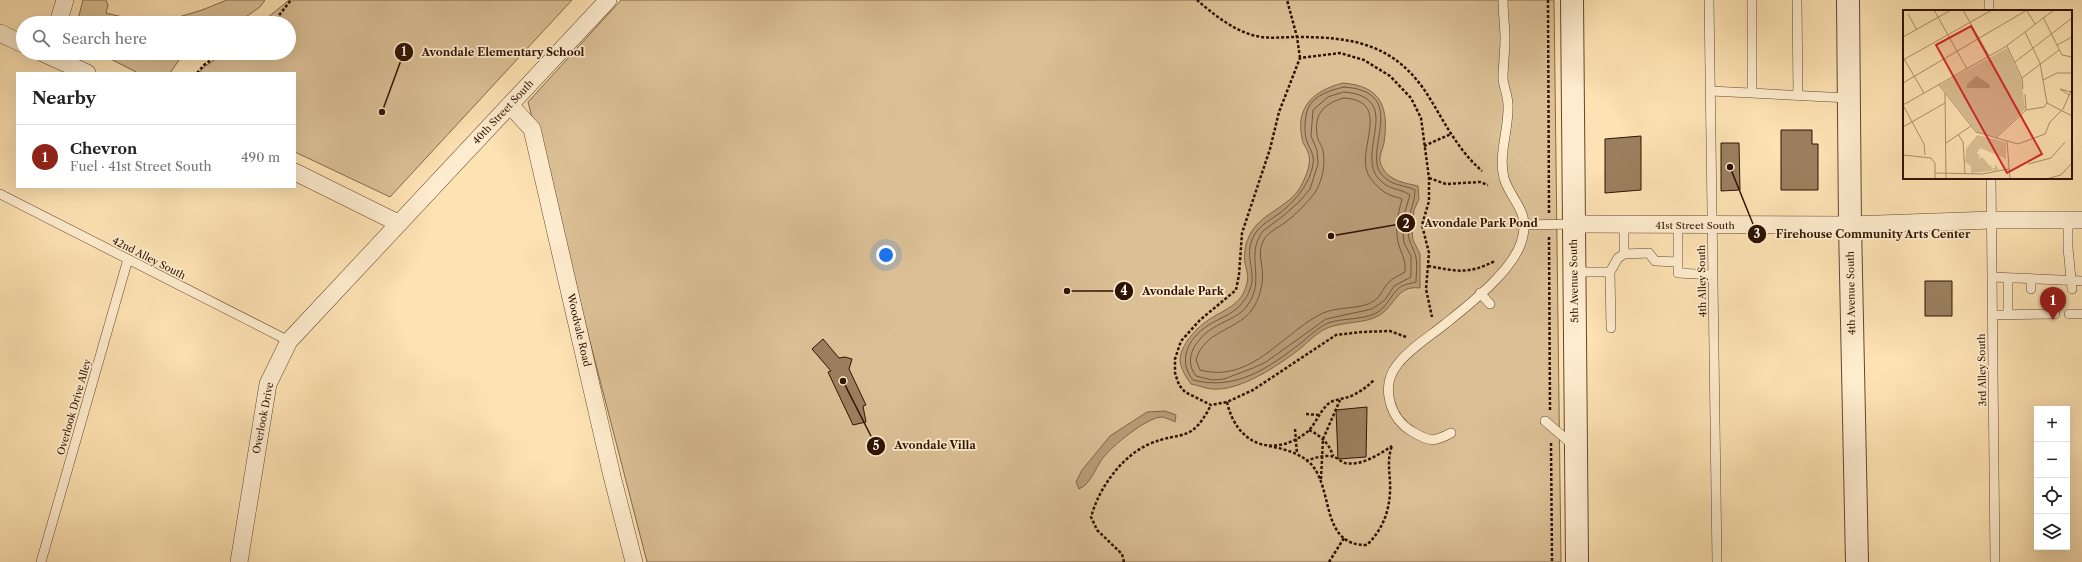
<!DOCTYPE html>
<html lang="en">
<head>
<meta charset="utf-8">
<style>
  body { margin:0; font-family:"Libre Caslon Text",serif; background:#f6f6f6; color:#222 }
  .controls { position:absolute; right:12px; bottom:12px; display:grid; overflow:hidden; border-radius:0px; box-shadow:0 4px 16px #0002 }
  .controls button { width:36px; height:36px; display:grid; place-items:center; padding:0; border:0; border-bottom:1px solid #e0e0e0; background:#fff; color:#222; font:20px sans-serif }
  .you { position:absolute; left:886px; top:255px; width:14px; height:14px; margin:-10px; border:3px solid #fff; border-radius:50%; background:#1a73e8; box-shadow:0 0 0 6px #1a73e833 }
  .badge { display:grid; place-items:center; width:26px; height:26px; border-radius:50%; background:#8f2418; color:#fff; font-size:13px; font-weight:700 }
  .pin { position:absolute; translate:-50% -33px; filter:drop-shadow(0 1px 2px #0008) }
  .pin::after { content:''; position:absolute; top:21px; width:14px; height:12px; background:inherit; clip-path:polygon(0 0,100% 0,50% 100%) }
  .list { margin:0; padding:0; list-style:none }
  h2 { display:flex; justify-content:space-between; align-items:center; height:52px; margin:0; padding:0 16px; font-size:17px }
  h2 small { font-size:13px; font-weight:400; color:#767676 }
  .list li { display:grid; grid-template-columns:26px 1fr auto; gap:12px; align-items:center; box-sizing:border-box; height:64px; padding:0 16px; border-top:1px solid #e0e0e0 }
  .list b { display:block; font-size:15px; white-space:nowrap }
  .list p { margin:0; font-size:13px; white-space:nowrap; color:#767676 }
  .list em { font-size:13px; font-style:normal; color:#767676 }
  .icon { flex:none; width:22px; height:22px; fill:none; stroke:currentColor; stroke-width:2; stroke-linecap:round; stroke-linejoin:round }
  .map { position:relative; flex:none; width:2082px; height:562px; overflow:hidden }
  .search { position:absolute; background:#fff; box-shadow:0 4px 16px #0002; left:16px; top:16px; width:280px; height:44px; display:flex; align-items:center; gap:10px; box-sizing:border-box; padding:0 14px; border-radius:22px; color:#767676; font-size:15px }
  .panel { position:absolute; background:#fff; box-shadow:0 4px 16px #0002; left:16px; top:72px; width:280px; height:116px; border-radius:0px }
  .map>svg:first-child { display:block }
  .green { fill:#dbbf95; stroke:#85694c }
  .water { fill:#b89c77; stroke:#816548 }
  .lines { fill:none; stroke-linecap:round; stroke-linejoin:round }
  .shore { stroke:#74583c; stroke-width:1 }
  .building { fill:#9b7f5e; stroke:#2f1302 }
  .service-casing { stroke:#63472e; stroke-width:10 }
  .minor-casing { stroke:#63472e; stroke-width:18 }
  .tertiary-casing { stroke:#63472e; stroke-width:24 }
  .path { stroke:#2f1302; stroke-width:2.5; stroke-dasharray:3 2; stroke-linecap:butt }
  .service { stroke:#feecce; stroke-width:9 }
  .minor { stroke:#feecce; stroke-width:17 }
  .tertiary { stroke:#feecce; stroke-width:22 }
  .labels { text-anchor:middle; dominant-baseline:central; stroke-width:3.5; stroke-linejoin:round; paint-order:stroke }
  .street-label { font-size:10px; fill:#2f1302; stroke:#feecce }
  .inset-road { fill:none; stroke:#ab8f6c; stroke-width:1 }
  .view { fill:#d62828; fill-opacity:0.15; stroke:#d62828; stroke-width:2 }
  .inset-edge { fill:none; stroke:#2f1302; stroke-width:2 }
  .leader { fill:none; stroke:#2f1302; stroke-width:1.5 }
  .callout-dot { fill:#2f1302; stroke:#feecce; stroke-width:1.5 }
  .mark-label { font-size:12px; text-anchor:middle; font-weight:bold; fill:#fff }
  .callout-label { font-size:11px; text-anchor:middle; font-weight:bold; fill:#2f1302; stroke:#feecce; stroke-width:3.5; stroke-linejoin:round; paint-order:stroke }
</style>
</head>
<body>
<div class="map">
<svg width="2082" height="562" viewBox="0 0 2082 562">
  <rect width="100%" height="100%" fill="#fee2b3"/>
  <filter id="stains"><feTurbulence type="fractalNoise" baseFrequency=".005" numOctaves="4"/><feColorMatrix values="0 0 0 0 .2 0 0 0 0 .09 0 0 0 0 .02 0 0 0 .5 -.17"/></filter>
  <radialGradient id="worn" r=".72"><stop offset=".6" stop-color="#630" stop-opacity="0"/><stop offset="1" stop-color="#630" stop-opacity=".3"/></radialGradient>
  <path class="green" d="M83,0H106L108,5L106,13L147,23H77Z
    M227,0H265L260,7L237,23H159L202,10Z
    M289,0H572L390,197L295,152V73H199L204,67L225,53H289V23H261Z
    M621,0H1554L1561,562H647L528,102Z
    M99,53H184L170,73H138Z"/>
  <path class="water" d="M1343,83C1382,86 1389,108 1384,143C1382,152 1377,158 1382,167C1389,181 1405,183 1418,186L1419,199L1414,210L1412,231L1413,240L1420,254V288C1396,285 1397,305 1378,316C1366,323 1344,322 1330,327C1320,330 1309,341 1301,348C1279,365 1240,392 1211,389C1204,388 1197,385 1191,384C1186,377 1180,368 1180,359C1181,345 1196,328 1207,321C1224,309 1242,306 1247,283C1249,275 1246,269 1245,263C1244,257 1245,244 1248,239C1257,213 1291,208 1302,184C1307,174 1312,162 1308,152C1306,147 1302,143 1302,138C1295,106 1315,90 1343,83Z
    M1165,411L1176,415L1175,422C1171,420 1165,417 1161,417C1146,418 1112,446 1103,458C1095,468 1091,484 1079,489L1076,482L1082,470L1110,436L1147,412Z"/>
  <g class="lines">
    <path class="shore" d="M1344,87C1412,92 1361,152 1382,175C1393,187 1403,184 1415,190C1415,204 1407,216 1408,230C1408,240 1412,246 1415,254C1418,261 1416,275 1416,282C1409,284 1402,284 1397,290C1388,299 1386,309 1374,314C1360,320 1342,318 1328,323C1319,327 1309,336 1301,343C1268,368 1237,391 1193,380C1176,359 1190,335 1212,323C1222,317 1235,313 1242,303C1247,298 1251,289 1252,281C1253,267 1246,254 1252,240C1257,226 1269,221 1280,213C1295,201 1310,184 1313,164C1315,154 1308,147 1306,138C1304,130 1305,116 1308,108C1314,95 1331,90 1344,87Z
      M1344,92C1405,97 1356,151 1378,178C1389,191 1398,187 1410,195L1403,218V231L1404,243L1411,256V277L1394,286L1385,300L1372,309L1326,319L1266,362L1253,368L1224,379L1212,380L1196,376C1182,358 1197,338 1213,328C1224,321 1239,317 1247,306C1267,279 1244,256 1263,231L1283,216L1299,202L1310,189L1318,164L1317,150L1311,136L1313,110L1328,97Z
      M1344,98C1393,101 1356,149 1368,174C1372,182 1382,192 1390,195C1394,197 1398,197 1402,199C1398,214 1395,227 1398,242C1401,254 1406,259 1405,272C1400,275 1393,278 1389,282C1383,288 1381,296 1374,301C1360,310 1339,306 1323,313C1283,332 1252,384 1200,370L1196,360C1204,331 1235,331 1251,311C1260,299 1264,283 1262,268C1261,260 1259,252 1262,244C1265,233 1278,228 1286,222C1296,214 1306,204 1314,194C1322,183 1326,164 1323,151C1322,145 1317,140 1317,134C1314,113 1325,103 1344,98Z"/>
  </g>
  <path class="building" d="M1781,130H1812V144H1818V190H1781Z
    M1641,136V190L1605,193V139Z
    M1721,143H1739L1740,190L1721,191Z
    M1925,281H1952V316H1925Z
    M823,339L839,358L845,357L852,359L849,369L866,405L863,406L866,422L853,425L828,372L831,371L812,349Z
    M1367,407L1366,457L1338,459L1336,410Z"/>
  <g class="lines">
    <g class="service-casing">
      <path id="service" d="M1709,0L1717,562
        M1752,0V93
        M1797,0L1798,96
        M1989,0V11
        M1711,91L1849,98
        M1991,178L1995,562
        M0,194L289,341
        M2068,220V248L2072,289
        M1524,225L1573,224
        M1624,225V254L1649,253L1655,261L1678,262
        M1678,225V273L1713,275
        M1574,272H1610L1611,328
        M1610,272L1618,258L1624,254
        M1992,277L2082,281
        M2031,289V279
        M1480,293L1490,304
        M2008,314V278
        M2069,314H2082
        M1993,315L2055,314
        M1545,421L1573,445
        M1451,433C1434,442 1430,442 1413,432C1390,419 1380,387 1397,365C1410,348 1429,337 1445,324C1470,304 1511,272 1521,243C1532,211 1511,202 1504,178C1498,155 1509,129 1508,105C1508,96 1504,88 1503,79C1503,66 1505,52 1505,39C1505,26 1503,13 1503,0
        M41,562L128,259"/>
    </g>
    <g class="minor-casing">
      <path id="minor" d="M58,23L65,0
        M0,33L23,44
        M43,53L87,73
        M510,105L532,129L612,476L634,562
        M295,172L398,223
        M1573,224L1850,225L1992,220H2082
        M239,562L268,384L289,341L608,0"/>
    </g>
    <g class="tertiary-casing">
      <path id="tertiary" d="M1572,0L1577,562
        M1848,0L1850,225L1857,562"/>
    </g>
    <path class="path" d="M1197,0C1213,14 1234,31 1256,36C1269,39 1283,37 1297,37L1287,0
      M1548,0L1549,214
      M273,23L291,0
      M1300,58L1297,37C1354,37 1396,44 1429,97C1445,123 1458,150 1482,171
      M197,73L204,65L221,53
      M1424,146L1451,134
      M1429,178L1446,184L1480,182L1488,185
      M1549,237L1550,412
      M1428,266C1457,271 1467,275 1495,261
      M1406,337L1390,331L1361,332L1336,335L1253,390L1227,402L1211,405L1185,392L1179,385L1175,373V359L1181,341L1200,320L1236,290L1239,275L1242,233L1270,149L1279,112L1300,58L1340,53L1364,60L1390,76L1411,98L1421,118L1429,178V201L1422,225L1429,253L1426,289L1432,317
      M1227,402C1236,443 1271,459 1306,433C1315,426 1319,412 1328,404C1334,399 1344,399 1351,396C1360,392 1367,387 1374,380
      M1306,414L1319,415
      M1295,429L1297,454
      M1309,430C1321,436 1329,443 1333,456
      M1551,443L1552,562
      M1269,446C1284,449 1300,453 1311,464C1334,489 1320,546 1367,545C1382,530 1389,513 1390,492C1391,476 1386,461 1392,446
      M1306,461C1314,458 1326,454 1334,457C1338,458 1341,462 1345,463C1362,466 1378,455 1392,446
      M1321,479L1323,439L1340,400
      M1124,562L1122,554L1097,530L1091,517C1099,488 1121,457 1149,444C1183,430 1191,444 1211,405
      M1329,562L1344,538"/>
    <use href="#service" class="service"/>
    <use href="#minor" class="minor"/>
    <use href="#tertiary" class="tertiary"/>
  </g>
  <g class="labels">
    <g class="street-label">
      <text transform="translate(503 112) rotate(-47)">40th Street South</text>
      <text x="1695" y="225">41st Street South</text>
      <text transform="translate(149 258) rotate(27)">42nd Alley South</text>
      <text transform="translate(1574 281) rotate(-91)">5th Avenue South</text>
      <text transform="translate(1702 281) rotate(-91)">4th Alley South</text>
      <text transform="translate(1851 293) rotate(-91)">4th Avenue South</text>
      <text transform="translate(579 330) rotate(77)">Woodvale Road</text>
      <text transform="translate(1982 370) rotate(-91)">3rd Alley South</text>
      <text transform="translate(74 407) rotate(-74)">Overlook Drive Alley</text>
      <text transform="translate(263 418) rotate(-79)">Overlook Drive</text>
    </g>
  </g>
  <g transform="translate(1903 10)">
    <rect width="169" height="169" fill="#fee2b3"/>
    <path d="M104,38L118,68L122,99L93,127L74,122L37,75ZM74,125L103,132V149L77,138L74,143L78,147L75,146L77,149L79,147L87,156L89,155L88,159L92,158V154L96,160L68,163V156L62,152L63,139Z" fill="#dbbf95"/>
    <path d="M74,66L86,74L87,78H64V74Z" fill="#b89c77"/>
    <path class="inset-road" d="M31,0L64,59M60,0L86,46M124,1L132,14M5,4L14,20M140,7L159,45L169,47M122,22L137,53L144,93M0,27L48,0M154,35L169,27M104,36L119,68L120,79M0,47L21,83M0,50L89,0M112,52L169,8M119,68L156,40M140,70L154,63H169M0,73L124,0M36,75L73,122L115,134L142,124L147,112L160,99L169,79M42,83L43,169M122,84L123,100M166,85L157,79L168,82M144,93L169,106M0,95L102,37L151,0M0,95L21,134L22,145M0,117L42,93M55,124L60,132L62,164M93,128L123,100L141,97L144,93M104,131L107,169M43,133L68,116M0,145L28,148L32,153V169M125,154L148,148L162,132M32,163L79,164L106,159M143,169L158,165L169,153"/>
    <path class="view" d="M68,16L139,144L104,163L33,35Z"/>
    <rect width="169" height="169" class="inset-edge"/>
  </g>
  <path class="leader" d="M382 112L404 52M1331 236L1406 223M1730 167L1757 234M1067 291L1124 291M843 381L876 446"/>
  <g class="callout-dot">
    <circle cx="382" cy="112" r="4"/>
    <circle cx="1331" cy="236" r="4"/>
    <circle cx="1730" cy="167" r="4"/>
    <circle cx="1067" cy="291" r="4"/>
    <circle cx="843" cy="381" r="4"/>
    <circle cx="404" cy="52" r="10"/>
    <circle cx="1406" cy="223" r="10"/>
    <circle cx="1757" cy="234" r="10"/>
    <circle cx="1124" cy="291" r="10"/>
    <circle cx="876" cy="446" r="10"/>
  </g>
  <g class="mark-label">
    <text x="404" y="56">1</text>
    <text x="1406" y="228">2</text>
    <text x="1757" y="238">3</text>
    <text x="1124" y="295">4</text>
    <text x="876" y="450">5</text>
  </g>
  <g class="callout-label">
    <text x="503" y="56">Avondale Elementary School</text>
    <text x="1481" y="227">Avondale Park Pond</text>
    <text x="1873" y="238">Firehouse Community Arts Center</text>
    <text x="1183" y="295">Avondale Park</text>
    <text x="935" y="449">Avondale Villa</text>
  </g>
  <rect width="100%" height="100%" filter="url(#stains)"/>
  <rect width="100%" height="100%" fill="url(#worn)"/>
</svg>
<div class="controls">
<button>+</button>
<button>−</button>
<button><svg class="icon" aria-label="locate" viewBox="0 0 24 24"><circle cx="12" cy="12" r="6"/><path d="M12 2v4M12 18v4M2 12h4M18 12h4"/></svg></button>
<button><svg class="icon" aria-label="layers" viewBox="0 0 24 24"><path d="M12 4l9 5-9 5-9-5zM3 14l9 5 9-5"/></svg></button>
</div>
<div class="you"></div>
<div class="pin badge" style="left:2053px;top:320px">1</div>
<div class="search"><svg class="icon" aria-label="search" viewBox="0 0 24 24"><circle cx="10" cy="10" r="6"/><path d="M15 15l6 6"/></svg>Search here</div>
<section class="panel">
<h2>Nearby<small></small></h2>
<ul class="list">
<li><span class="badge">1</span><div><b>Chevron</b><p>Fuel · 41st Street South</p></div><em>490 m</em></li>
</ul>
</section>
</div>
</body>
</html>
